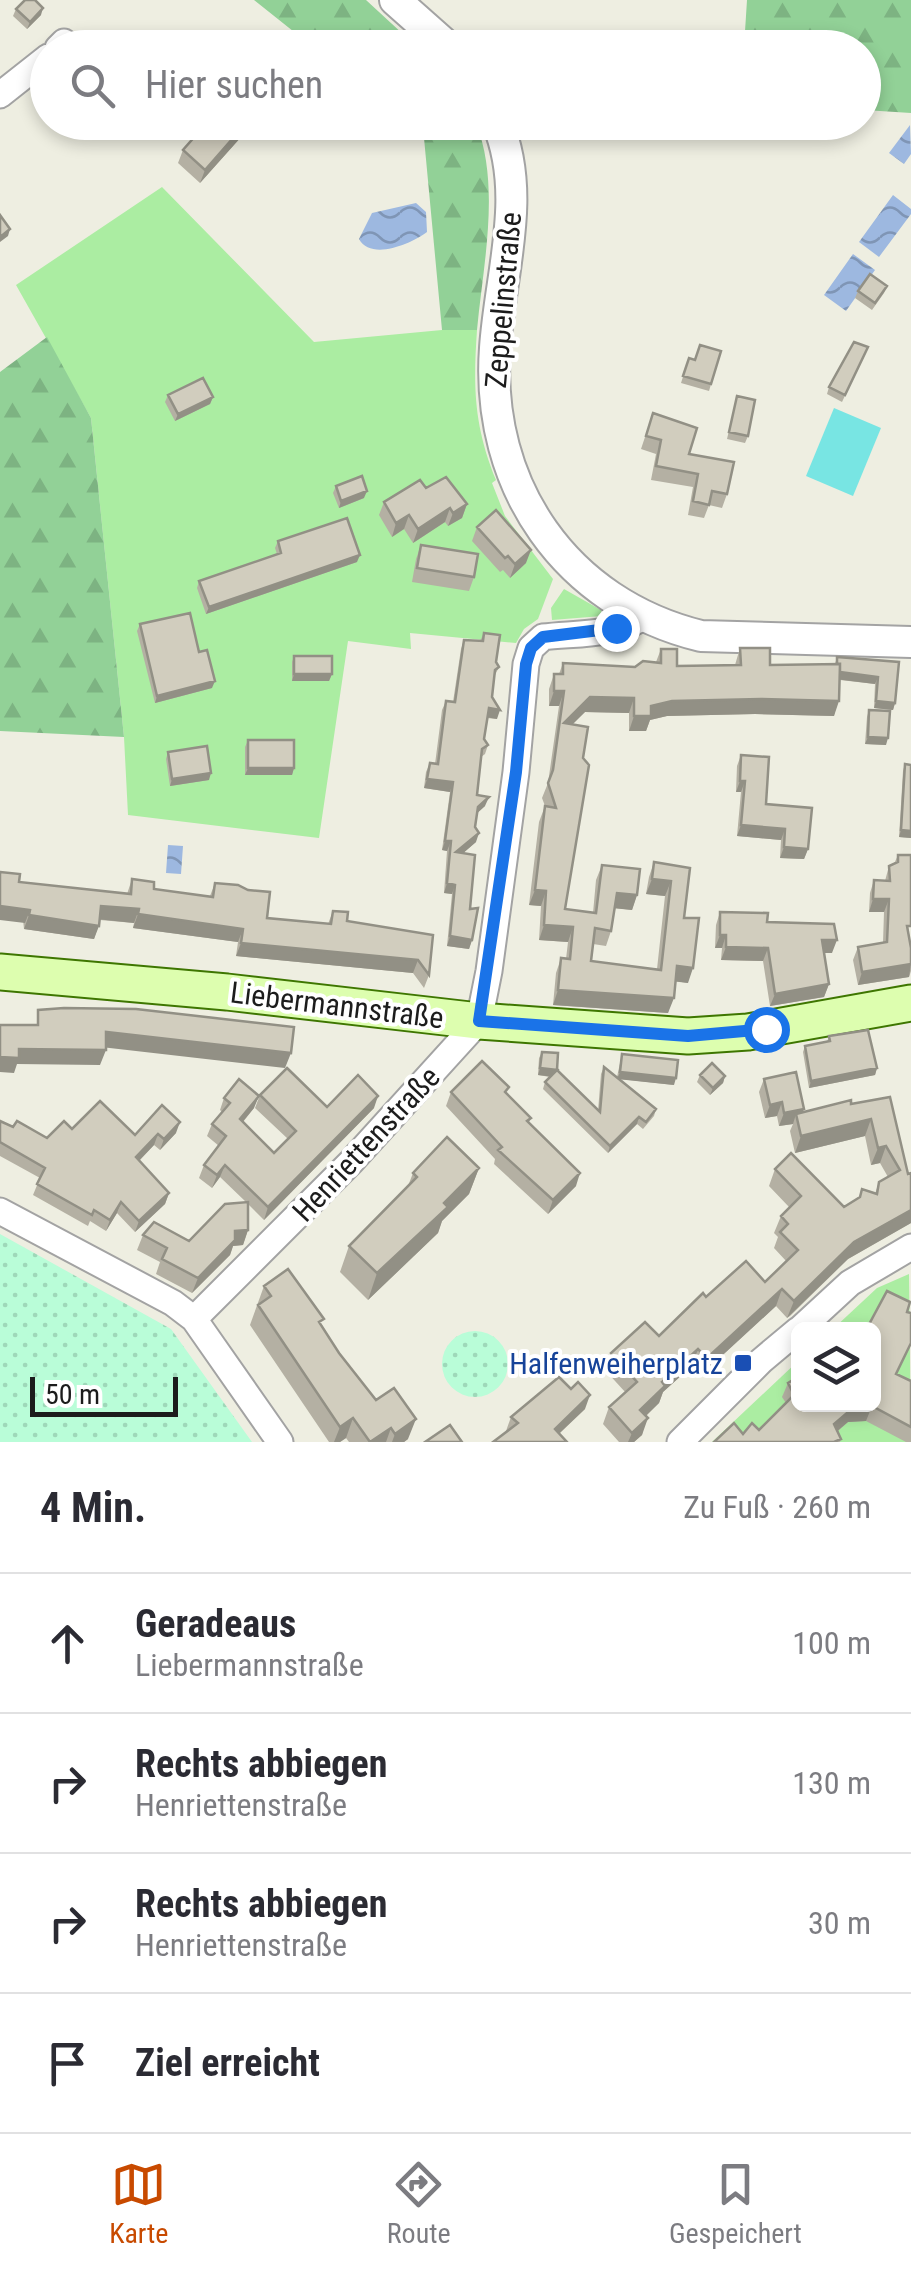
<!DOCTYPE html>
<html lang="de">
<head>
<meta charset="utf-8">
<style>
  body { margin:0; font-family:"Roboto Condensed",sans-serif; background:#f2f2f3; color:#2b2b33 }
  .controls { position:absolute; right:30px; bottom:30px; display:grid; overflow:hidden; border-radius:15px; box-shadow:0 5px 15px #0003 }
  .controls button { width:90px; height:90px; display:grid; place-items:center; padding:0; border:0; border-bottom:2px solid #e1e1e2; background:#fff; color:#2b2b33; font:50px sans-serif }
  .scale { position:absolute; left:30px; bottom:25px; width:148px; box-sizing:border-box; padding-left:10px; border:5px solid #1c1c1c; border-top:0; font-size:28px; line-height:35px; white-space:nowrap; color:#1c1c1c; -webkit-text-stroke:8px #fff; paint-order:stroke }
  .stop { position:absolute; width:30px; height:30px; margin:-22px; border:8px solid #1a73e8; border-radius:50%; background:#fff }
  .stop.end { background:#1a73e8; border-color:#fff; box-shadow:0 2px 10px #0008 }
  .list { margin:0; padding:0; list-style:none }
  h2 { display:flex; justify-content:space-between; align-items:center; height:130px; margin:0; padding:0 40px; font-size:42px }
  h2 small { font-size:32px; font-weight:400; color:#7c7c81 }
  .list li { display:grid; grid-template-columns:65px 1fr auto; gap:30px; align-items:center; box-sizing:border-box; height:140px; padding:0 40px; border-top:2px solid #e1e1e2 }
  .list b { display:block; font-size:38px; white-space:nowrap }
  .list p { margin:0; font-size:32px; white-space:nowrap; color:#7c7c81 }
  .list em { font-size:32px; font-style:normal; color:#7c7c81 }
  .icon { flex:none; width:55px; height:55px; fill:none; stroke:currentColor; stroke-width:2; stroke-linecap:round; stroke-linejoin:round }
  .map { position:relative; flex:none; width:911px; height:1442px; overflow:hidden }
  .search { position:absolute; background:#fff; box-shadow:0 5px 15px #0003; left:30px; right:30px; top:30px; height:110px; display:flex; align-items:center; gap:25px; box-sizing:border-box; padding:0 35px; border-radius:55px; color:#7c7c81; font-size:38px }
  .sheet { height:690px; background:#fff }
  nav { display:flex; justify-content:space-around; align-items:center; box-sizing:border-box; height:140px; border-top:2px solid #e1e1e2; background:#fff; font-size:28px; color:#7c7c81 }
  nav a { display:grid; justify-items:center; gap:5px }
  nav .on { color:#c84a00 }
  .map>svg:first-child { display:block }
  .grass { fill:#abeda2 }
  .forest { fill:url(#forest-firs) }
  .park { fill:url(#park-dots) }
  .pitch { fill:#78e5e3 }
  .water { fill:url(#water-waves) }
  .lines { fill:none; stroke-linecap:round; stroke-linejoin:round }
  .minor-casing { stroke:#a3a3a3; stroke-width:29 }
  .tertiary-casing { stroke:#a3a3a3; stroke-width:34 }
  .secondary-casing { stroke:#3e7600; stroke-width:39 }
  .minor { stroke:#fff; stroke-width:25 }
  .tertiary { stroke:#fff; stroke-width:30 }
  .secondary { stroke:#ddfeaf; stroke-width:35 }
  .wall { fill:#b4b0a3 }
  .shaded-wall { fill:#929085 }
  .building { fill:#d1cdbe; stroke:#929085; stroke-width:2.5 }
  .route { stroke:#1a73e8; stroke-width:12 }
  .transit-dot { fill:#1a4fb4; stroke:#fff; stroke-width:4 }
  .labels { text-anchor:middle; dominant-baseline:central; stroke-width:8; stroke-linejoin:round; paint-order:stroke }
  .street-label { font-size:30px; fill:#1c1c1c; stroke:#fff }
  .transit-label { font-size:30px; fill:#164399; stroke:#fff; text-anchor:end }
</style>
</head>
<body>
<div class="map">
<svg width="911" height="1442" viewBox="0 0 911 1442">
  <defs>
    <pattern id="forest-firs" width="22" height="20" patternUnits="userSpaceOnUse" patternTransform="scale(2.5)"><rect width="22" height="20" fill="#92d197"/><path d="M5 1l3.5 6h-7zM16 11l3.5 6h-7z" fill="#7db382"/></pattern>
    <pattern id="park-dots" width="8" height="8" patternUnits="userSpaceOnUse" patternTransform="scale(2.5)"><rect width="8" height="8" fill="#b9fdd8"/><path d="M2 2h.1M6 6h.1" fill="none" stroke="#9ed8b9" stroke-width="1.8" stroke-linecap="round"/></pattern>
    <pattern id="water-waves" width="16" height="10" patternUnits="userSpaceOnUse" patternTransform="scale(2.5)"><rect width="16" height="10" fill="#9db8e0"/><path d="M0 5q4-4 8 0t8 0" fill="none" stroke="#7f95b5"/></pattern>
  </defs>
  <rect width="100%" height="100%" fill="#eeeee1"/>
  <path class="grass" d="M162,187L314,342L442,330H477C473,388 474,426 496,480L492,483L505,516L553,579L538,619L524,629L516,643L410,633L411,649L348,641L319,838L128,815L124,737L91,418L16,285Z
    M564,589L601,610L602,616L552,620L551,608Z
    M909,1274L911,1442H712L798,1361V1404H874V1330L833,1329L877,1288Z"/>
  <path class="forest" d="M254,0H366L417,47H313Z
    M747,0H911V113L864,110V48L744,47Z
    M405,123H476C501,186 483,265 477,330H442L424,138Z
    M47,337L91,418L124,737L0,731V372Z"/>
  <path class="park" d="M0,1234L171,1329L252,1442H0Z
    M442 1364a33 33 0 1 1 66 0a33 33 0 1 1-66 0Z"/>
  <path class="pitch" d="M834,408L881,428L853,496L806,476Z"/>
  <path class="water" d="M910,125L911,154L904,164L889,153Z
    M893,195L911,209V214L879,257L859,242Z
    M416,203L426,212L427,232C411,244 371,261 359,239L372,213Z
    M853,254L875,270L846,311L824,295Z
    M168,845L183,846L181,874L166,873Z"/>
  <g class="lines">
    <g class="minor-casing">
      <path id="minor" d="M58,48L64,42L70,48
        M0,95L48,57
        M0,1211L173,1303L194,1319L280,1442
        M194,1319L351,1162L479,1021L489,971L516,772L526,664L531,648L543,637C575,633 618,636 644,616
        M799,1330L850,1283L911,1247
        M680,1442L761,1361L798,1330"/>
    </g>
    <g class="tertiary-casing">
      <path id="tertiary" d="M395,0L449,48
        M497,122C528,195 500,273 495,348C485,486 566,603 701,636L911,642"/>
    </g>
    <g class="secondary-casing">
      <path id="secondary" d="M0,972L227,992L479,1021L688,1036L748,1032L911,1003"/>
    </g>
    <use href="#minor" class="minor"/>
    <use href="#tertiary" class="tertiary"/>
    <use href="#secondary" class="secondary"/>
  </g>
  <path class="wall" d="M16,9L41,15L27,29L13,16Z
    M126,122H160L149,135L145,131L140,136Z
    M182,122H252L250,127L200,183L178,163L183,150L196,135Z
    M887,286L884,293L872,310L855,298L858,291Z
    M868,347L842,402L827,394L829,387Z
    M721,351L709,391L681,383L689,358L695,360Z
    M168,395L213,397L210,404L175,421L165,402Z
    M737,396L748,436L745,443L727,439Z
    M653,413L727,494L722,508L709,505L704,518L688,515L693,487L651,480L656,454L641,449Z
    M336,486L364,498L339,508L333,493Z
    M426,488L467,504L462,518L448,526L445,522L413,543L404,529L392,537L379,515L384,502Z
    M477,527L526,563L510,578L503,570L500,572L472,541Z
    M278,541L357,562L206,614L197,588L199,581L277,554L275,548Z
    M421,545L474,577L469,591L412,582L416,559Z
    M140,624L199,652L212,688L155,703L137,631Z
    M484,633L499,667L494,677L492,697L497,719L487,718L484,739L488,745L485,754L481,757L477,795L485,806L476,814L475,827L476,842L463,853L472,940L469,949L447,946L452,894L444,893L447,851L442,850L450,792L424,788L426,772L430,763L435,764L442,710L446,701L453,702L461,649L464,640L480,641Z
    M740,648L770,665L835,664L837,657L899,662L895,703L893,710L874,708L875,684L840,680L834,716L755,714L667,716L650,720L646,731H629V713L585,712L572,724L583,758L565,909L593,913L596,880L602,865L637,895L632,910L615,908L611,931L606,946L593,944L591,961L657,969L665,896L646,894L649,877L654,862L690,868L684,918L688,983L675,981L668,1013L553,1005L556,973L561,958L566,959L568,942L539,940L541,906L529,905L539,822L545,806L542,798L548,783L559,706H549V689L554,674H559L563,663L635,667L656,662L661,649L677,666L735,665Z
    M294,656L332,674L329,681H292V662Z
    M869,710L886,745L865,744L867,717Z
    M248,740L294,768L292,775H245V747Z
    M168,752L209,780L170,786L166,759Z
    M741,755L766,804L808,849L804,859L780,858L781,840L737,836L741,792H736L737,766Z
    M905,764L911,838L899,837L903,771Z
    M898,855L911,948V971L909,977L858,985L853,960L858,947L883,943L884,912H869L870,893L874,880L885,881L889,866L894,864Z
    M132,879L154,889L210,896L215,883L267,918L328,924L333,911L347,921L433,935L429,975L424,988L413,973L236,956L238,942L133,928L134,923L100,920L94,939L24,929L19,882L127,894Z
    M720,912L767,922L832,953H824L829,984L824,997L770,1006L763,961L721,960L722,948H715L716,925Z
    M829,1036L877,1068L875,1075L809,1088L803,1052L805,1046L827,1042Z
    M542,1052L557,1070L598,1111L601,1074L604,1067L617,1077L622,1054L674,1085L620,1079L656,1109L654,1116L643,1129L637,1124L608,1153L543,1089L545,1082L550,1077L538,1075L539,1058Z
    M700,1075L725,1076L723,1083L710,1095L697,1082Z
    M764,1079L802,1112L890,1097L908,1174L911,1173V1223L848,1259L790,1316L787,1318L776,1306L701,1375L692,1366L663,1392L659,1403L646,1416L642,1435L634,1442H619L603,1424L609,1407L626,1393L605,1370L611,1353L659,1336L706,1297L765,1282L787,1262L774,1248L778,1237L774,1233L781,1216L789,1207L769,1186L775,1169L844,1207L875,1194L879,1182L888,1177L880,1163L871,1165L865,1136L795,1153L790,1131L793,1124L779,1126L777,1116L765,1118L759,1092Z
    M451,1092L507,1094L531,1118L529,1122L576,1186L548,1214L494,1164L495,1159L446,1106Z
    M260,1095L327,1107L374,1108L264,1220L248,1204V1230L243,1245L233,1246L230,1255L192,1293L156,1274L160,1262L137,1250L143,1235L189,1241L246,1202L220,1177L212,1188L199,1178L204,1165L219,1146L207,1136L212,1124L222,1112L220,1110L224,1098L254,1108L243,1122L274,1153L288,1139L255,1108Z
    M0,1121L13,1127L47,1138L72,1129L135,1135L176,1133L160,1150L154,1145L139,1161L169,1193L165,1204L135,1232L117,1213L106,1231L90,1221L88,1226L33,1195L40,1178L0,1156Z
    M479,1168L469,1194L442,1221L438,1233L368,1300L340,1272L349,1246L408,1186L413,1173Z
    M264,1286L322,1325L339,1353L408,1439L404,1442H349L346,1438L340,1442H329L250,1325Z
    M898,1374L911,1381V1442H906L866,1421L848,1422L838,1431L841,1439L840,1442H714L759,1430L786,1403L782,1397L788,1383Z
    M585,1409L559,1434L506,1431L511,1417Z"/>
  <path class="shaded-wall" d="M43,8L41,15L27,29L30,22Z
    M153,122H160L149,135Z
    M247,122H252L250,127L200,183L205,170Z
    M10,229L8,236L0,242V237Z
    M213,397L210,404L175,421L178,414Z
    M367,491L364,498L339,508L341,501Z
    M467,504L462,518L448,526L453,513Z
    M450,508L445,522L413,543L418,529Z
    M409,515L404,529L392,537L396,523Z
    M531,550L526,563L510,578L515,564Z
    M360,555L357,562L206,614L209,607Z
    M837,672L878,677L875,684L835,679Z
    M294,674H332L329,681H292Z
    M215,681L212,688L155,703L157,696Z
    M554,691H564L559,706H549Z
    M590,697L634,698L629,713L585,712L559,738L564,723Z
    M761,699L839,701L834,716L755,714L667,716L650,720L646,731H629L634,716L651,706L672,701Z
    M876,701L895,703L893,710L874,708Z
    M489,708L500,710L497,719L485,717Z
    M868,737L888,738L886,745L865,744Z
    M248,768H294L292,775H245Z
    M211,773L209,780L170,786L172,779Z
    M427,779L453,782L450,792L424,788Z
    M740,781H745L741,792H736Z
    M489,797L485,806L474,816L478,807Z
    M741,825L785,829L781,840L737,836Z
    M901,830L911,831V838L899,837Z
    M479,833L476,842L453,862L456,852Z
    M445,841H451L447,851L442,850Z
    M784,847L808,849L804,859L780,858Z
    M652,879L671,881L665,896L646,894Z
    M447,883L455,885L452,894L444,893Z
    M535,890L546,891L541,906L529,905Z
    M617,893L637,895L632,910L612,908Z
    M873,899H889L884,912H869Z
    M0,906L30,910L25,923L0,920Z
    M101,906L139,909L134,923L96,919Z
    M138,914L243,929L238,942L133,928Z
    M29,915L99,926L94,939L24,929Z
    M544,925L573,927L568,942L539,940Z
    M720,935H726L722,948H715Z
    M450,936L472,940L469,949L447,946Z
    M822,940H837L832,953H817Z
    M241,943L418,960L413,973L236,956Z
    M726,947L768,948L763,961L721,960Z
    M911,964L909,977L858,985L862,972Z
    M677,966L693,968L688,983L671,981Z
    M829,984L824,997L770,1006L775,994Z
    M558,990L674,998L668,1013L553,1005Z
    M106,1032L291,1053L285,1068L101,1047Z
    M19,1049L106,1050L100,1065L17,1064L14,1073L0,1072V1057Z
    M540,1068L557,1070L554,1077L538,1075Z
    M877,1068L875,1075L809,1088L811,1081Z
    M620,1072L676,1078L674,1085L617,1079Z
    M725,1076L723,1083L710,1095L713,1088Z
    M259,1096L254,1108L235,1131L240,1119Z
    M378,1096L374,1108L264,1220L268,1207Z
    M782,1102L777,1116L765,1118L770,1105Z
    M804,1109L799,1122L796,1114L793,1124L779,1126L784,1113Z
    M639,1117L637,1124L608,1153L610,1146Z
    M871,1119L865,1136L795,1153L801,1136Z
    M180,1122L176,1133L160,1150L164,1139Z
    M158,1134L154,1145L132,1168L136,1157Z
    M886,1146L880,1163L871,1165L878,1148Z
    M225,1165L220,1177L212,1188L217,1175Z
    M479,1168L469,1194L442,1221L438,1233L368,1300L377,1273Z
    M580,1173L576,1186L548,1214L553,1200Z
    M169,1193L165,1204L135,1232L139,1221Z
    M121,1202L117,1213L106,1231L110,1220Z
    M911,1210V1223L848,1259L787,1318L794,1301L854,1242Z
    M248,1230L243,1245L233,1246L230,1255L192,1293L198,1278L235,1231Z
    M782,1289L776,1306L701,1375L707,1358Z
    M698,1349L692,1366L663,1392L659,1403L634,1427L640,1410L662,1382Z
    M590,1395L585,1409L550,1442L555,1429Z
    M872,1406L866,1421L848,1422L829,1438L834,1424L854,1407Z
    M353,1418L346,1438L340,1442H334L340,1427Z
    M648,1418L642,1435L634,1442H628L632,1433Z
    M416,1419L408,1439L404,1442H392L395,1434Z
    M391,1428L386,1442H370Z"/>
  <path class="building" d="M25,0H35L43,8L30,22L16,9Z
    M201,122H247L205,170L183,150L204,126Z
    M0,215L10,229L0,237Z
    M870,274L887,286L875,303L858,291Z
    M854,342L868,347L845,395L829,387Z
    M700,345L721,351L711,384L683,376L689,358L695,360Z
    M203,378L213,397L178,414L168,395Z
    M737,396L755,400L748,436L729,432Z
    M653,413L697,428L689,454L734,462L727,494L712,491L709,505L693,501L698,474L656,466L661,440L646,436Z
    M362,476L367,491L341,501L336,486Z
    M446,477L467,504L453,513L450,508L418,529L409,515L396,523L384,502L420,480L426,488Z
    M496,510L531,550L515,564L508,556L505,558L477,527Z
    M347,518L360,555L209,607L199,581L281,553L278,541Z
    M421,545L478,554L474,577L417,568Z
    M190,613L199,652L207,650L215,681L157,696L140,624Z
    M484,633L500,635L496,662L499,667L495,670L492,697L500,710L489,708L484,739L488,745L482,749L477,795L489,797L478,807L475,827L479,833L456,852L475,855L470,909L478,908L472,940L450,936L455,885L447,883L451,841H445L453,782L427,779L430,763L438,764L446,701L455,702L464,640L483,641Z
    M740,648H770V665L840,664L839,701L761,699L672,701L651,706V716H634V698L590,697L564,723L588,727L583,758L589,765L565,909L596,913L602,865L640,869L637,895L617,893L611,931L595,928L591,961L661,970L671,881L652,879L654,862L690,868L684,918H699L693,968L677,966L674,998L558,990L561,958L570,959L573,927L544,925L546,891L535,890L545,806L556,808L548,783L553,770L564,691H554V674H563V663L635,667L643,661L661,663V649H677V666L741,665Z
    M294,656H332V674H294Z
    M837,657L899,662L895,703L876,701L878,677L840,672V664H837Z
    M869,710L890,711L888,738L868,737Z
    M248,740H294V768H248Z
    M207,746L211,773L172,779L168,752Z
    M741,755L769,757L766,804L812,808L808,849L784,847L785,829L741,825L745,781H740Z
    M905,764L911,765V831L901,830Z
    M898,855H911V926H907L911,948V964L862,972L858,947L887,942L889,899H873L874,880L890,881L889,866L898,862Z
    M0,872L20,874L19,882L131,894L132,879L154,882V889L213,897L215,883L238,885L248,890L270,892L267,918L331,924L333,911L348,912L347,921L433,935L429,975L418,960L241,943L243,929L138,914L139,909L101,906L99,926L29,915L30,910L0,906Z
    M720,912L768,913L767,922L834,924L837,940H822L829,984L775,994L768,948L726,947V935H720Z
    M64,1008L136,1009L294,1027L291,1053L106,1032V1050L19,1049V1058L0,1057V1025H38V1010Z
    M868,1030L877,1068L811,1081L805,1046L830,1041L829,1036Z
    M542,1052L558,1053L557,1070L600,1112L604,1067L656,1109L646,1122L639,1117L610,1146L545,1082L557,1070L540,1068Z
    M622,1054L678,1060L676,1078L620,1072Z
    M482,1061L509,1087L505,1092L531,1118L527,1121L580,1173L553,1200L498,1150L502,1147L451,1092Z
    M712,1063L725,1076L713,1088L700,1075Z
    M287,1068L327,1107L358,1075L378,1096L268,1207L225,1165L217,1175L204,1165L226,1136L212,1124L230,1103L224,1098L239,1079L259,1096L240,1119L274,1153L296,1131L260,1095Z
    M796,1072L804,1109L784,1113L782,1102L770,1105L764,1079Z
    M890,1097L908,1174L911,1173V1210L854,1242L796,1299L794,1301L782,1289L707,1358L698,1349L662,1382L665,1386L640,1410L648,1418L632,1433L609,1407L637,1382L611,1353L645,1322L659,1336L703,1293L706,1297L746,1261L765,1282L798,1250L780,1232L788,1224L781,1216L801,1196L775,1169L791,1153L844,1207L860,1197L862,1189L877,1194L879,1182L900,1170L886,1146L878,1148L871,1119L801,1136L796,1114L851,1100V1104Z
    M100,1101L135,1135L162,1105L180,1122L164,1139L158,1134L136,1157L169,1193L139,1221L121,1202L110,1220L94,1210L92,1215L37,1184L45,1168L0,1142V1121L13,1127L17,1121L47,1138L64,1121L72,1129Z
    M447,1137L479,1168L444,1203L448,1207L377,1273L349,1246L417,1177L413,1173Z
    M248,1202V1230L235,1231V1240L198,1278L162,1259L167,1248L143,1235L154,1222L189,1241L225,1204Z
    M288,1269L324,1319L319,1322L339,1353L376,1400L394,1388L416,1419L395,1434L391,1428L370,1442L353,1418L340,1427L258,1305L271,1296L264,1286Z
    M887,1291L910,1302L907,1312L911,1313V1343L896,1374L911,1381V1427L872,1406L854,1407L834,1424L841,1439L834,1442H714L734,1423L743,1434L752,1423L759,1430L794,1395L788,1383L798,1377V1404H874V1330H866Z
    M559,1377L571,1389L578,1382L590,1395L555,1429L567,1442H493L518,1423L511,1417Z
    M450,1425L462,1442H425Z"/>
  <g class="lines">
    <path class="route" d="M616,628L543,637L531,648L526,664L516,772L479,1021L688,1036L766,1029"/>
  </g>
  <rect class="transit-dot" x="733" y="1353" width="20" height="20" rx="5"/>
  <g class="labels">
    <g class="street-label">
      <text transform="translate(503 300) rotate(-85)">Zeppelinstraße</text>
      <text transform="translate(337 1005) rotate(7)">Liebermannstraße</text>
      <text transform="translate(366 1144) rotate(-47)">Henriettenstraße</text>
    </g>
    <g class="transit-label">
      <text x="723" y="1363">Halfenweiherplatz</text>
    </g>
  </g>
</svg>
<div class="controls">
<button><svg class="icon" aria-label="layers" viewBox="0 0 24 24"><path d="M12 4l9 5-9 5-9-5zM3 14l9 5 9-5"/></svg></button>
</div>
<div class="scale">50 m</div>
<div class="stop" style="left:766px;top:1029px"></div>
<div class="stop end" style="left:616px;top:628px"></div>
<div class="search"><svg class="icon" aria-label="search" viewBox="0 0 24 24"><circle cx="10" cy="10" r="6"/><path d="M15 15l6 6"/></svg>Hier suchen</div>
</div>
<section class="sheet">
<h2>4 Min.<small>Zu Fuß · 260 m</small></h2>
<ul class="list">
<li><svg class="icon" aria-label="ahead" viewBox="0 0 24 24"><path d="M12 20V5M6 11l6-6 6 6"/></svg><div><b>Geradeaus</b><p>Liebermannstraße</p></div><em>100 m</em></li>
<li><svg class="icon" aria-label="right" viewBox="0 0 24 24"><path d="M7 20v-9h11M14 6l5 5-5 5"/></svg><div><b>Rechts abbiegen</b><p>Henriettenstraße</p></div><em>130 m</em></li>
<li><svg class="icon" aria-label="right" viewBox="0 0 24 24"><path d="M7 20v-9h11M14 6l5 5-5 5"/></svg><div><b>Rechts abbiegen</b><p>Henriettenstraße</p></div><em>30 m</em></li>
<li><svg class="icon" aria-label="arrive" viewBox="0 0 24 24"><path d="M6 21V4h12l-3 4 3 4H6"/></svg><div><b>Ziel erreicht</b></div></li>
</ul>
</section>
<nav>
<a class="on"><svg class="icon" aria-label="map" viewBox="0 0 24 24"><path d="M3 6l6-2 6 2 6-2v14l-6 2-6-2-6 2zM9 4v14M15 6v14"/></svg>Karte</a>
<a><svg class="icon" aria-label="directions" viewBox="0 0 24 24"><path d="M12 3l9 9-9 9-9-9zM9 14v-3h6M13 9l2 2-2 2"/></svg>Route</a>
<a><svg class="icon" aria-label="saved" viewBox="0 0 24 24"><path d="M7 4h10v16l-5-4-5 4z"/></svg>Gespeichert</a>
</nav>
</body>
</html>
